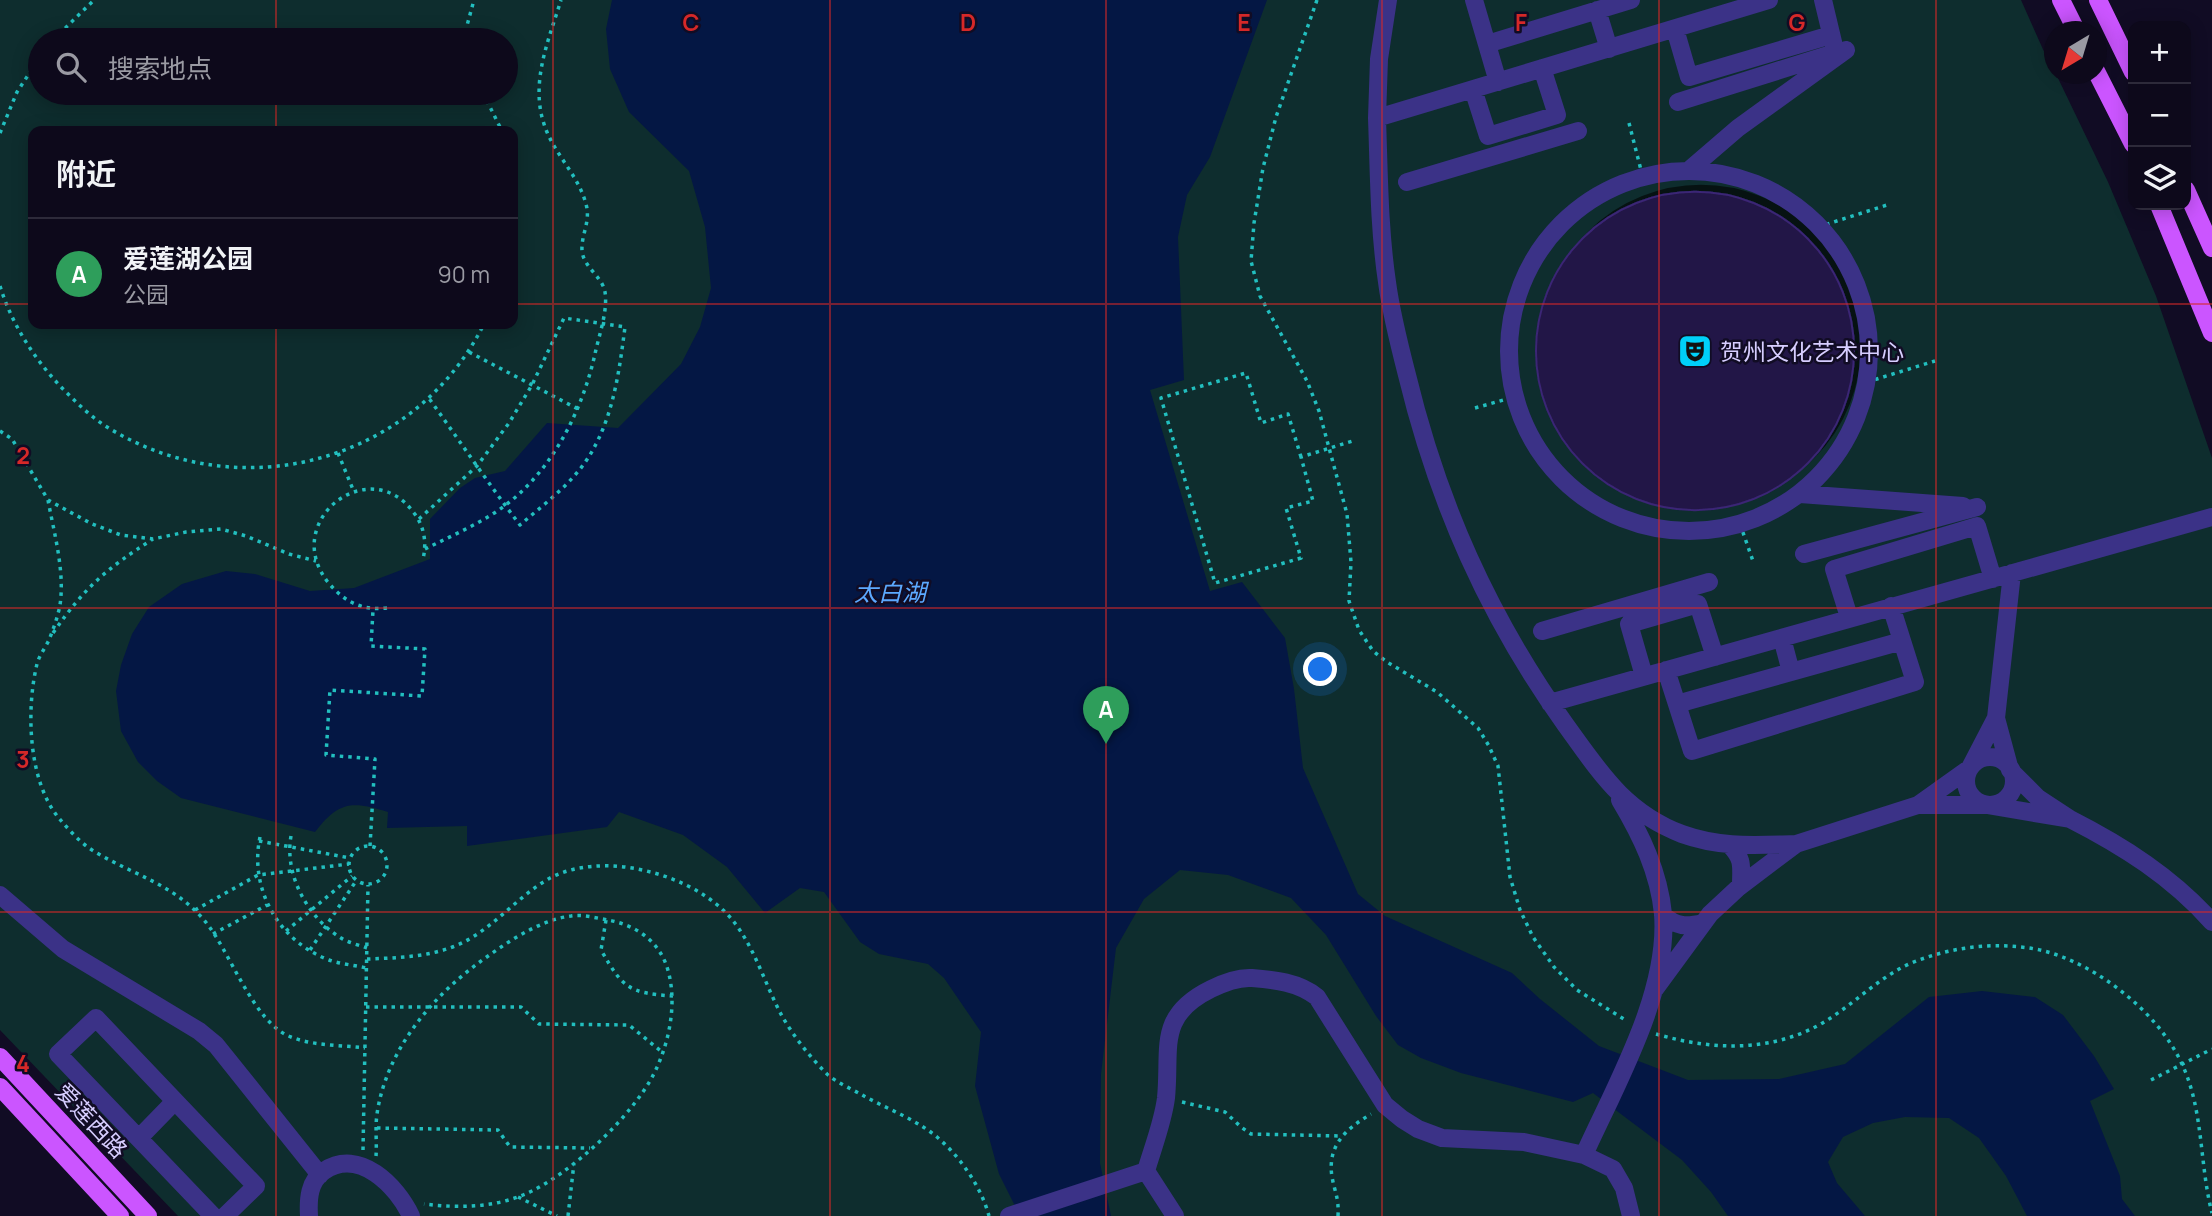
<!DOCTYPE html>
<html lang="zh">
<head>
<meta charset="utf-8">
<style>
  body { margin:0; font-family:Manrope,"Noto Sans SC",sans-serif; background:#161224; color:#f1f3f6 }
  .controls { position:absolute; right:21px; top:21px; display:grid; overflow:hidden; border-radius:14px; box-shadow:0 4px 18px #0003 }
  .controls button { width:63px; height:63px; display:grid; place-items:center; padding:0; border:0; border-bottom:2px solid #2d2a3a; background:#0d091b; color:#f1f3f6; font:35px sans-serif }
  .compass { position:absolute; left:2044px; top:21px; width:63px; height:63px; border-radius:50%; background:#0d091b; box-shadow:0 4px 18px #0003; rotate:218deg }
  .you { position:absolute; left:1321px; top:670px; width:24px; height:24px; margin:-18px; border:5px solid #fff; border-radius:50%; background:#1a73e8; box-shadow:0 0 0 10px #1a73e833 }
  .badge { display:grid; place-items:center; width:46px; height:46px; border-radius:50%; background:#00d0f9; color:#fff; font-size:23px; font-weight:700 }
  .pin { position:absolute; translate:-50% -58px; filter:drop-shadow(0 2px 4px #0008) }
  .pin::after { content:''; position:absolute; top:37px; width:24px; height:21px; background:inherit; clip-path:polygon(0 0,100% 0,50% 100%) }
  .list { margin:0; padding:0; list-style:none }
  h2 { display:flex; justify-content:space-between; align-items:center; height:91px; margin:0; padding:0 28px; font-size:30px }
  h2 small { font-size:23px; font-weight:400; color:#9a9aa3 }
  .list li { display:grid; grid-template-columns:46px 1fr auto; gap:21px; align-items:center; box-sizing:border-box; height:112px; padding:0 28px; border-top:2px solid #2d2a3a }
  .list b { display:block; font-size:26px; white-space:nowrap }
  .list p { margin:0; font-size:23px; white-space:nowrap; color:#9a9aa3 }
  .list em { font-size:23px; font-style:normal; color:#9a9aa3 }
  .icon { flex:none; width:38px; height:38px; fill:none; stroke:currentColor; stroke-width:2; stroke-linecap:round; stroke-linejoin:round }
  .map { position:relative; flex:none; width:2212px; height:1216px; overflow:hidden }
  .search { position:absolute; background:#0d091b; box-shadow:0 4px 18px #0003; left:28px; top:28px; width:490px; height:77px; display:flex; align-items:center; gap:18px; box-sizing:border-box; padding:0 24px; border-radius:38px; color:#9a9aa3; font-size:26px }
  .panel { position:absolute; background:#0d091b; box-shadow:0 4px 18px #0003; left:28px; top:126px; width:490px; height:203px; border-radius:14px }
  .map>svg:first-child { display:block }
  .green { fill:#0e2d2e; fill-rule:evenodd }
  .water { fill:#041744 }
  .building { fill:#231646; stroke:#3a2575; stroke-width:2; filter:url(#shadow) }
  .lines { fill:none; stroke-linecap:round; stroke-linejoin:round }
  .path { stroke:#22bfbf; stroke-width:3.5; stroke-dasharray:3.5 5; stroke-linecap:butt }
  .minor { stroke:#3b3287; stroke-width:18 }
  .major { stroke:#cb55ff; stroke-width:18 }
  .grid { fill:none; stroke:#d62828; stroke-width:2; stroke-opacity:0.55 }
  .labels { text-anchor:middle; dominant-baseline:central; stroke-width:5; stroke-linejoin:round; paint-order:stroke }
  .poi-label { font-size:23px; fill:#d7ceff; stroke:#110c24; text-anchor:start }
  .street-label { font-size:23px; fill:#d7ceff; stroke:#110c24 }
  .water-label { font-size:24px; font-style:italic; fill:#5ca9ff; stroke:#110c24 }
  .grid-label { font-size:23px; text-anchor:middle; font-weight:bold; fill:#d62828; stroke:#110c24; stroke-width:5; stroke-linejoin:round; paint-order:stroke }
</style>
</head>
<body>
<div class="map">
<svg width="2212" height="1216" viewBox="0 0 2212 1216">
  <defs>
    <filter id="shadow"><feDropShadow dx="6" dy="-6" stdDeviation="0" flood-color="#0009"/></filter>
  </defs>
  <rect width="100%" height="100%" fill="#110c24"/>
  <path class="green" d="M0,0H2021L2054,74H2056L2108,182L2156,296L2212,458V1216H178L0,1030ZM40,40H506V93H40ZM33,131H513V324H33Z"/>
  <path class="water" d="M612,0H1267L1210,157L1187,195L1178,237L1184,380L1150,390L1210,591L1242,582L1285,638L1294,689L1303,768L1358,894L1385,916L1512,973L1540,999L1599,1046L1688,1080L1779,1079L1845,1064L1929,997L1982,991L2035,997L2063,1015L2094,1056L2114,1089L2090,1101L2120,1176L2122,1199L2135,1216H2027L2006,1176L1979,1138L1949,1118L1905,1117L1873,1123L1843,1137L1828,1162L1837,1183L1865,1216H1728L1711,1192L1682,1160L1593,1093L1573,1102L1461,1073L1421,1058L1398,1045L1376,1016L1326,935L1291,898L1228,875L1180,870L1144,899L1116,948L1101,1074L1100,1163L1111,1216H1020L999,1174L975,1086L981,1032L944,978L928,964L879,954L860,942L824,892L800,888L765,913L727,867L683,835L619,812L607,827L467,846V826L387,828L388,812C351,800 338,802 315,832L181,798L157,781L138,762L121,731L116,691L121,665L132,634L149,607L182,584L226,571L255,574L310,591L354,588L430,559V519L460,488L475,478L505,471L547,423L618,428L681,364L700,327L711,288L705,227L689,171L629,112L610,69L606,29Z"/>
  <path class="building" d="M1536 351a159 159 0 1 1 318 0a159 159 0 1 1-318 0Z"/>
  <g class="lines">
    <path class="path" d="M1317,0L1276,117L1263,168L1254,223L1251,261L1260,296L1307,381L1319,411L1347,514L1351,562L1349,601L1359,630L1373,651L1387,662L1437,692L1478,728L1489,746L1498,766L1510,877L1520,910L1533,937L1554,967L1577,990L1627,1021
      M53,40L94,0
      M463,40L474,0
      M483,93L502,131
      M1629,123L1643,178
      M0,133L17,92L40,57
      M513,196V205
      M1818,227L1890,204
      M0,286C12,325 35,360 63,389C77,403 91,417 107,427C239,509 414,463 484,324
      M469,352L578,409
      M1867,382L1935,361
      M1475,408L1514,397
      M0,431L12,439L48,500L92,524L121,535L153,539L186,532L221,529L246,536L289,554L316,561
      M338,453L354,492
      M1301,457L1288,414L1261,423L1246,373L1161,398L1215,583L1301,558L1286,508L1313,501L1301,457L1356,440
      M48,500C54,533 65,571 60,605C58,616 53,630 49,640C45,648 39,656 37,664C26,709 28,780 58,817C69,830 82,845 97,853C136,876 173,884 204,920C230,950 253,1023 291,1037C314,1046 341,1045 365,1048
      M419,519L477,466L509,423L532,385L564,318L625,327C619,373 613,421 586,461C569,486 543,505 520,525C488,483 459,440 428,397
      M1740,524L1753,561
      M425,549C447,538 470,528 491,515C547,481 581,416 595,354C599,335 608,311 605,292C602,276 584,268 582,251C581,234 591,222 586,204C578,174 553,153 544,124C530,82 549,39 561,0
      M387,608C361,611 343,601 327,581C281,520 370,452 414,513C424,526 427,542 423,559
      M53,633C85,587 106,569 153,539
      M291,836C284,875 308,918 341,938C349,943 359,945 367,948
      M260,837C249,888 278,941 329,960C340,964 354,965 366,968
      M259,841L350,858
      M349 865a19 19 0 1 1 38 0a19 19 0 1 1-38 0Z
      M370,846L375,759L326,755L330,690L422,696L425,649L371,646L373,610
      M195,910L258,875L349,864
      M606,920L601,950C623,988 628,993 673,996
      M286,931L352,876
      M213,934L267,905
      M310,950L356,881
      M367,959C396,958 428,957 455,946C492,931 516,897 550,878C601,851 683,872 723,910C752,937 763,981 782,1016C794,1037 810,1057 827,1074C837,1083 852,1089 864,1096C882,1106 902,1114 920,1125C951,1143 980,1182 989,1216
      M366,1007H521L539,1024L629,1025L662,1052
      M1656,1034C1704,1048 1755,1052 1802,1033C1843,1017 1870,982 1909,964C1947,948 1988,942 2029,948C2087,956 2156,1009 2181,1062C2204,1109 2199,1163 2212,1213
      M2151,1080L2212,1049
      M1182,1102L1225,1112L1241,1127L1251,1134L1342,1136
      M377,1128L498,1130L510,1147L590,1148
      M363,1150L368,885
      M376,1156C377,1143 375,1128 377,1114C386,1052 429,1000 477,964C503,945 538,920 571,916C582,914 596,918 608,920C635,925 658,940 667,967C677,998 671,1035 658,1065C639,1111 570,1176 523,1195C491,1208 458,1208 424,1204
      M518,1197L557,1216
      M568,1216L574,1163
      M1338,1216C1339,1198 1335,1193 1332,1177C1327,1145 1346,1129 1371,1114"/>
    <path class="minor" d="M1474,0L1498,82
      M1769,0L1377,118C1379,173 1379,228 1387,282C1391,313 1399,344 1407,375C1438,503 1488,616 1565,724C1599,771 1624,812 1682,834C1721,848 1755,845 1796,844
      M1823,0L1834,46
      M1597,10L1609,49
      M1675,29L1689,77L1831,35
      M1487,44L1631,0
      M1473,89L1488,136L1557,115L1542,68
      M1678,102L1831,54
      M1377,118L1379,59L1388,0
      M1688,171L1738,128L1846,50
      M1509 351a180 180 0 1 1 360 0a180 180 0 1 1-360 0Z
      M1407,182L1578,131
      M1800,494L1963,506
      M1804,554L1977,507
      M1849,617L1834,569L1977,526L1993,579
      M1542,631L1709,582
      M1782,638L1791,672
      M1666,670L1692,751L1915,682L1891,606
      M1644,676L1629,624L1698,604L1715,657
      M1550,703L2212,517
      M1677,704L1902,641
      M1966 781a24 24 0 1 1 48 0a24 24 0 1 1-48 0Z
      M1918,805H1987L2070,819L2038,798L2010,770L1996,718L2012,573
      M2070,819C2123,846 2172,877 2212,922
      M1730,845C1744,860 1741,866 1741,885
      M0,895L63,949L199,1031L216,1045L320,1175
      M1663,915C1677,927 1686,927 1703,923
      M1655,989L1710,914L1739,887L1796,844L1918,805L1970,768L1996,718
      M139,1138L175,1101
      M1584,1155C1616,1084 1669,993 1663,914C1659,872 1641,835 1620,800
      M213,1216L58,1054L96,1018L256,1186L225,1216
      M309,1216C308,1199 309,1181 324,1171C359,1147 397,1186 411,1216
      M1009,1216L1146,1171
      M1175,1216L1146,1171C1153,1147 1163,1122 1166,1098C1171,1048 1156,1016 1211,989C1223,983 1238,977 1252,978C1275,980 1298,982 1317,997L1385,1105L1402,1119L1418,1129L1442,1138L1524,1142L1584,1155L1613,1169L1624,1188L1631,1216"/>
    <path class="major" d="M2061,0L2077,32
      M2098,0L2133,72
      M2096,71L2133,144
      M2186,190L2212,248
      M2159,205L2212,333
      M0,1057L148,1216
      M0,1087L120,1216"/>
  </g>
  <path class="grid" d="M276,0V40M553,0V1216M830,0V1216M1106,0V1216M1382,0V1216M1659,0V1216M1936,0V1216M276,93V131M0,304H33M513,304H2212M276,324V1216M0,608H2212M0,912H2212"/>
  <defs>
    <g id="theatre-square" transform="scale(1.75)"><rect x="-9" y="-9" width="18" height="18" rx="4" fill="#00d0f9" stroke="#110c24"/><path d="M-5-5.5Q0-4 5-5.5V0Q5 5 0 6Q-5 5-5 0ZM-3.3-2.5H-1v1.5H-3.3ZM1-2.5H3.3v1.5H1ZM-2.8 1Q0 5.5 2.8 1Z" fill="#111"/></g>
  </defs>
  <g fill-rule="evenodd">
    <use href="#theatre-square" x="1695" y="351"/>
  </g>
  <g class="labels">
    <g class="poi-label">
      <text x="1720" y="351">贺州文化艺术中心</text>
    </g>
    <g class="street-label">
      <text transform="translate(92 1120) rotate(47)">爱莲西路</text>
    </g>
    <g class="water-label">
      <text x="890" y="591">太白湖</text>
    </g>
  </g>
  <g class="grid-label">
    <text x="691" y="31">C</text>
    <text x="968" y="31">D</text>
    <text x="1244" y="31">E</text>
    <text x="1521" y="31">F</text>
    <text x="1797" y="31">G</text>
    <text x="23" y="464">2</text>
    <text x="23" y="768">3</text>
    <text x="23" y="1072">4</text>
  </g>
</svg>
<div class="controls">
<button>+</button>
<button>−</button>
<button><svg class="icon" aria-label="layers" viewBox="0 0 24 24"><path d="M12 4l9 5-9 5-9-5zM3 14l9 5 9-5"/></svg></button>
</div>
<svg class="compass" viewBox="-18 -18 36 36"><path d="M0-13l5 13h-10z" fill="#e53935"/><path d="M0 13l5-13h-10z" fill="#9a9aa3"/></svg>
<div class="you"></div>
<div class="pin badge" style="left:1106px;top:744px;background:#2e9e5b">A</div>
<div class="search"><svg class="icon" aria-label="search" viewBox="0 0 24 24"><circle cx="10" cy="10" r="6"/><path d="M15 15l6 6"/></svg>搜索地点</div>
<section class="panel">
<h2>附近<small></small></h2>
<ul class="list">
<li><span class="badge" style="background:#2e9e5b">A</span><div><b>爱莲湖公园</b><p>公园</p></div><em>90 m</em></li>
</ul>
</section>
</div>
</body>
</html>
